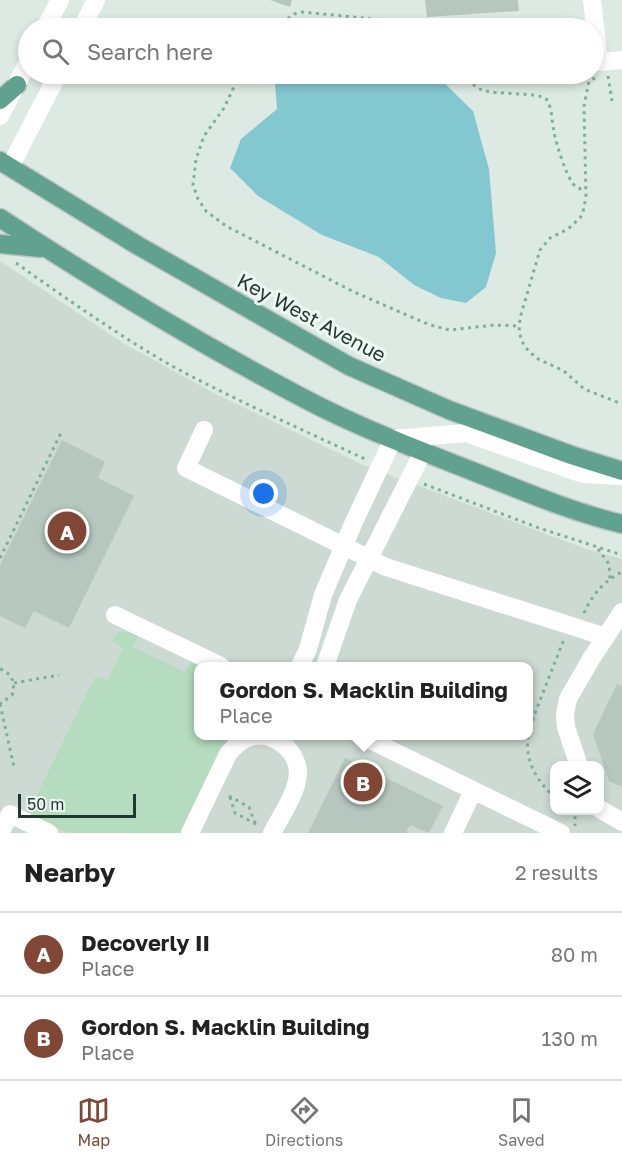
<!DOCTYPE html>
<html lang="en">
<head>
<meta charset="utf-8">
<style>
  body { margin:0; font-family:"Golos Text",sans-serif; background:#f6f6f6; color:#222 }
  .controls { position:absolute; right:18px; bottom:18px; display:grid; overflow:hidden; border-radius:12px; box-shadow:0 3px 9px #0003 }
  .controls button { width:54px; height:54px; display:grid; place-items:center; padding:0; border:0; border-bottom:2px solid #e0e0e0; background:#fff; color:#222; font:30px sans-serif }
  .scale { position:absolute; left:18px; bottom:15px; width:118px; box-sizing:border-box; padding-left:6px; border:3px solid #1f3932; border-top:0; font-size:16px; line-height:21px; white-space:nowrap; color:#1f3932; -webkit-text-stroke:4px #eef7f2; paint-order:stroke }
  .you { position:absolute; left:264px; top:494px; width:21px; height:21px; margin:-15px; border:4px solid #fff; border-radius:50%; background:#1a73e8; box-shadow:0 0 0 9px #1a73e833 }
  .badge { display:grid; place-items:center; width:39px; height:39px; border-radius:50%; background:#814736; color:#fff; font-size:20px; font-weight:700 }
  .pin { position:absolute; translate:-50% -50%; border:3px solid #fff; box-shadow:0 2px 6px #0006 }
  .popup { position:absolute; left:194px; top:662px; width:339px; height:78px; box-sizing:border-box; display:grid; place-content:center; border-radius:12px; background:#fff; filter:drop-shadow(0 2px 4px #0005); font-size:20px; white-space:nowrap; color:#767676 }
  .popup b { font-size:22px; color:#222 }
  .popup::after { content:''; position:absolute; left:50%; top:100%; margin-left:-12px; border:12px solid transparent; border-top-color:#fff }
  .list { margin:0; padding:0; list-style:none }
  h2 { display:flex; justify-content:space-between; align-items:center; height:78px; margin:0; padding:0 24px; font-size:26px }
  h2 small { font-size:20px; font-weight:400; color:#767676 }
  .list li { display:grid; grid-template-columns:39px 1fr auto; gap:18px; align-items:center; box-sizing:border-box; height:84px; padding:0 24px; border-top:2px solid #e0e0e0 }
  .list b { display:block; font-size:22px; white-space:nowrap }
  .list p { margin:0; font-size:20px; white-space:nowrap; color:#767676 }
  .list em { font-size:20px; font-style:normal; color:#767676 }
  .icon { flex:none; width:33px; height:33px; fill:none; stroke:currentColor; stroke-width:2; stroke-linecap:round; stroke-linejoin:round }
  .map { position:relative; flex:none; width:622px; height:833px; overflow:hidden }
  .search { position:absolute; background:#fff; box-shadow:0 3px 9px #0003; left:18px; right:18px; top:18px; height:66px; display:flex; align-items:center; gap:15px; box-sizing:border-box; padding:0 21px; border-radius:33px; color:#767676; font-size:22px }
  .sheet { height:246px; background:#fff }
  nav { display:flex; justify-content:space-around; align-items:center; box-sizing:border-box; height:84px; border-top:2px solid #e0e0e0; background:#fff; font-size:16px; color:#767676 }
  nav a { display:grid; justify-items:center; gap:3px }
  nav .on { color:#814736 }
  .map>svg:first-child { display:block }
  .built { fill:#ccdad3; fill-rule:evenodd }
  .green { fill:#b5dcbf }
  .water { fill:#83c7d1 }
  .building { fill:#b6c7c0 }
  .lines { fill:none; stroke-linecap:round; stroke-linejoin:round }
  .major-casing { stroke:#bcc4c2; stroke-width:21 }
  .path { stroke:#7dae9e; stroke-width:3; stroke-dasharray:3 4.5; stroke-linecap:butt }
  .minor { stroke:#fff; stroke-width:18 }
  .major { stroke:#60a18f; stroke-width:18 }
  .labels { text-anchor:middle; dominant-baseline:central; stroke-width:6; stroke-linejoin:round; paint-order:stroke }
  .street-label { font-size:20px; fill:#1f3932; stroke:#eef7f2 }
</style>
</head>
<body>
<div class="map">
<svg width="622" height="833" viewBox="0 0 622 833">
  <rect width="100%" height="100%" fill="#ddeae4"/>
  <path class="built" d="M0,261L123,343L212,392L361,464L586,549L622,559V833H0ZM198,666H528V736H198ZM554,766H600V810H554Z"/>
  <path class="green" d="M125,631L138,636L133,647L185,672L191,662L198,665L194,677L198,679V736H236L220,752L181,833H67L56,827H48L29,814V811L94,679L99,676L107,680L123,648L113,642V637L119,632Z"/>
  <path class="water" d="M271,74H435L473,111L489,169L496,253L486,287L466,303L441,298L414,285L379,257L322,235L258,196L230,168L241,139L277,109L275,83Z"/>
  <path class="building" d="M270,0H292L290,7Z
    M425,0H518L519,11L427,17Z
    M62,440L105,462L98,478L134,496L69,628L34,611L25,628L0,616V565Z
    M617,684L622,686V787L609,781L593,734Z
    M345,758L443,806L429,833L410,825L406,833H308Z"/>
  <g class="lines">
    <g class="major-casing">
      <path id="major" d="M0,100L17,85
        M0,161L137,245L349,366L449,410L571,455L622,471
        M0,218C99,283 200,344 305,399C358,427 416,449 472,471C521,490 571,512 622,524
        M0,244L40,248"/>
    </g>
    <path class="path" d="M276,28L294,14L302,12L394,21L423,28
      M240,74L224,108L204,136L196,159L193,185L198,199L206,211L226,226L354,292L430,325L450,330L494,325L519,326
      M462,74C467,79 473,85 480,89C495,96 540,91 547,100C552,108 552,122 554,132C556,143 567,180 576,187C579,189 582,189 585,189
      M608,76L612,101
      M595,78L589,81L584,106L586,197L583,212L580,218L568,229L550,238L540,250L520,318L519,332L524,346L536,358L564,371L584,389L622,404
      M16,263C67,299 118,335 172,366C235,400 301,429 365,459
      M424,484L539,528L622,555
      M598,549L609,564L610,579
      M0,558L61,433
      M584,613C592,595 605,580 622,572
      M0,669C12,673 16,683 12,695L0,704
      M14,683L59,675
      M0,704L14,767
      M528,735L535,713L564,639
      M528,736C525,762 536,779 554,797
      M229,796L249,807L255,823
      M230,797L235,813L258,825
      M571,810L575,816V826"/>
    <path class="minor" d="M592,0L599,62L622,60
      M45,28L60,0
      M82,28L96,0
      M0,116L28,62
      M10,167L58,74
      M204,430L186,468L386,567L606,637
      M115,615L221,666
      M300,666L308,649L323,595L353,524L393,439L466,433L583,474L622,476
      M325,666L348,600L423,452
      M362,736L561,833
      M579,766L566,727L565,714L568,699L591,659L622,612
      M600,809L622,822
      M0,833L10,814L49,833
      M190,833L228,754C235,746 242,738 254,736C275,732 298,752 298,773C297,794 281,815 272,833
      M453,833L473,791"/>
    <use href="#major" class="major"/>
  </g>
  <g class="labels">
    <g class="street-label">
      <text transform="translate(312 317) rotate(28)">Key West Avenue</text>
    </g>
  </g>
</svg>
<div class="controls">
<button><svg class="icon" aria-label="layers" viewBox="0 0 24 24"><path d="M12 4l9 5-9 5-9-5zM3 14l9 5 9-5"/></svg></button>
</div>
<div class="scale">50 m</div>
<div class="you"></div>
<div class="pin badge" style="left:67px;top:531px">A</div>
<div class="pin badge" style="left:363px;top:782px">B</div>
<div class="popup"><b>Gordon S. Macklin Building</b>Place</div>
<div class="search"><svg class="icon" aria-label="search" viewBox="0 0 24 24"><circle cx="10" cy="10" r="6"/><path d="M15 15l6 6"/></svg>Search here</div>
</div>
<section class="sheet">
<h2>Nearby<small>2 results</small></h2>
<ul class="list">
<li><span class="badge">A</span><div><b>Decoverly II</b><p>Place</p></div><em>80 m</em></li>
<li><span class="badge">B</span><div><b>Gordon S. Macklin Building</b><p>Place</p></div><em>130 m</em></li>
</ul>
</section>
<nav>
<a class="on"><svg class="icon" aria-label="map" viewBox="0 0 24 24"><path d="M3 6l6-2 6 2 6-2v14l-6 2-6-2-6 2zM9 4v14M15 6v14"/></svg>Map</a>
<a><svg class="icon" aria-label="directions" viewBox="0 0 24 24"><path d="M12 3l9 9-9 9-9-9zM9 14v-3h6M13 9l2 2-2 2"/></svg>Directions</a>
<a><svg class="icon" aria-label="saved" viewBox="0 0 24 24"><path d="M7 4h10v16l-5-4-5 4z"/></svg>Saved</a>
</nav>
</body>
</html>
